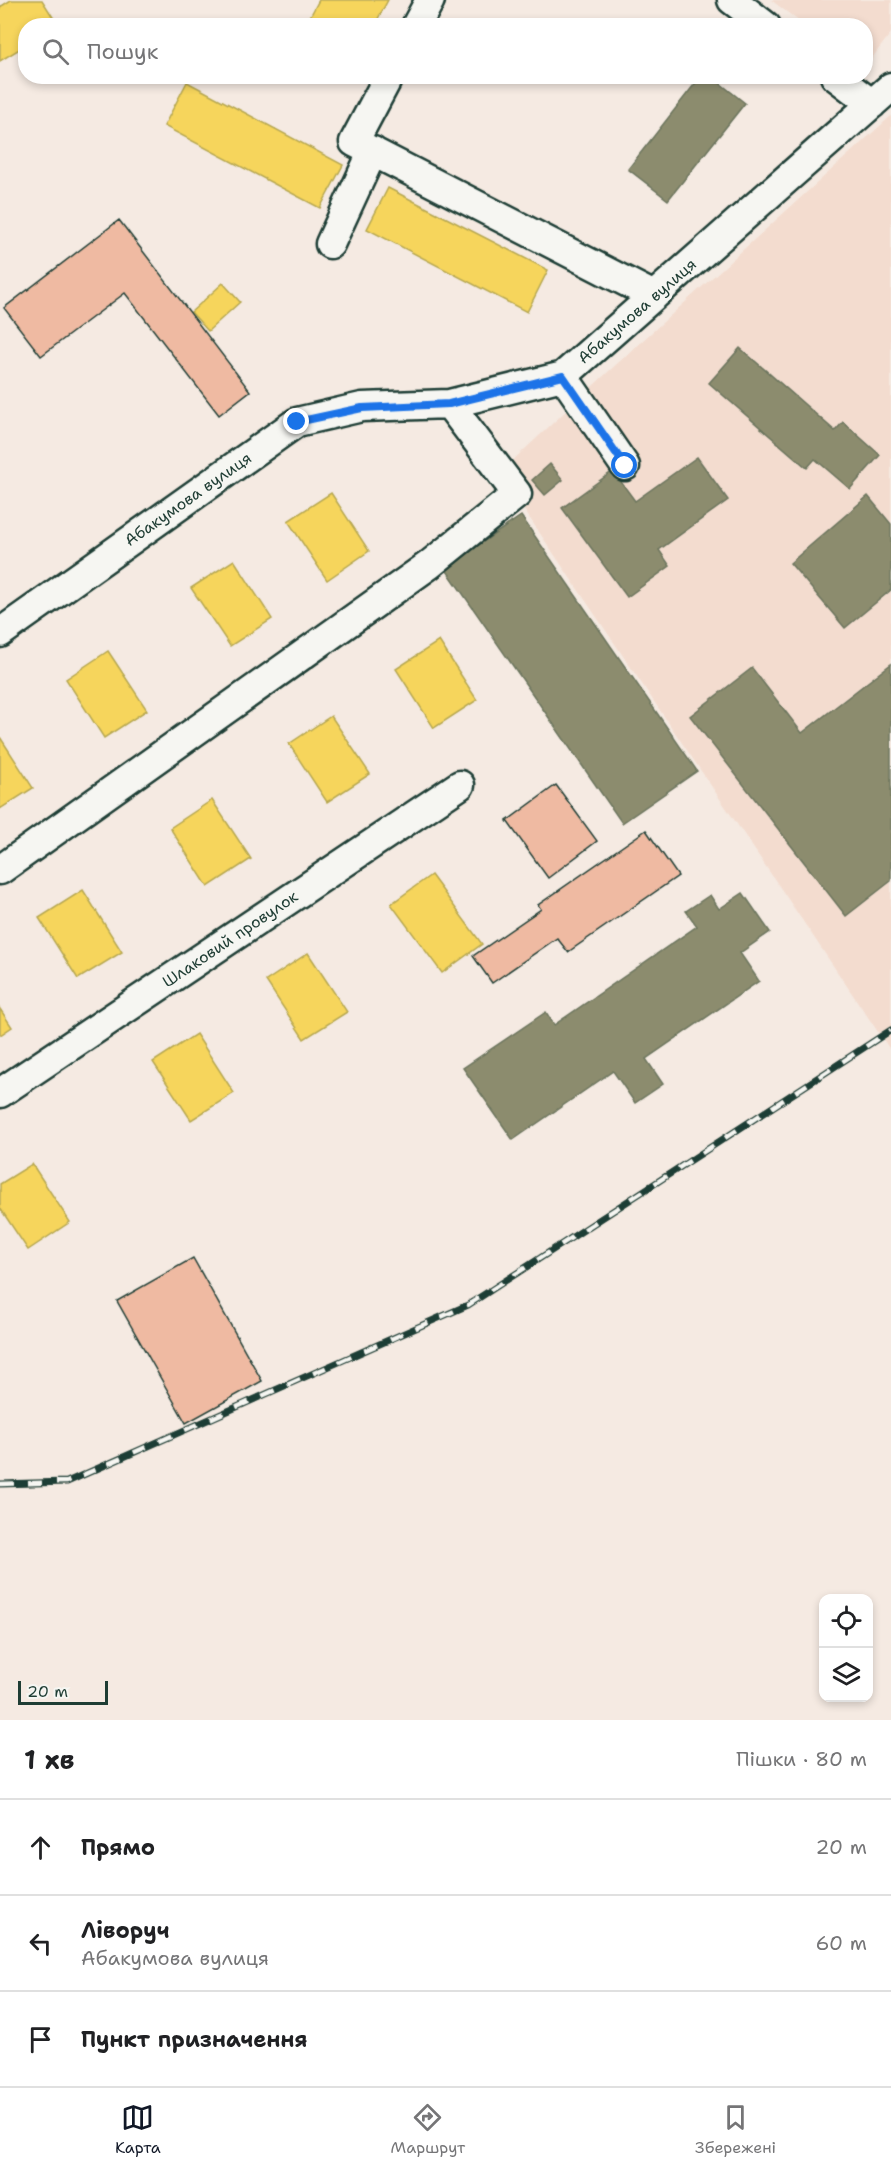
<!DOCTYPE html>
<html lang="uk">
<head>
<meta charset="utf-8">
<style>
  body { margin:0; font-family:"Shantell Sans",sans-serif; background:#f6f6f6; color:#202124 }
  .controls { position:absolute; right:18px; bottom:18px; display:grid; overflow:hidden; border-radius:12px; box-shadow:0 3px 9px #0003 }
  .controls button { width:54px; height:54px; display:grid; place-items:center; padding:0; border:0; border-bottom:2px solid #e0e0e0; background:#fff; color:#202124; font:30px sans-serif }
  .scale { position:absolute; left:18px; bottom:15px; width:90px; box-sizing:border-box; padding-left:6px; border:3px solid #1f3d34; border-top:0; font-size:16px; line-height:21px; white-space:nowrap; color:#1f3d34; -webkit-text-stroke:4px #f6f6f2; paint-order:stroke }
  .stop { position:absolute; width:18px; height:18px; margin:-14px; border:4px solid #1a73e8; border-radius:50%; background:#fff }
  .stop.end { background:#1a73e8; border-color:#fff; box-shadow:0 2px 6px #0008 }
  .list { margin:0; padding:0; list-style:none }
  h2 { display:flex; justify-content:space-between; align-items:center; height:78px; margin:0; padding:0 24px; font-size:26px }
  h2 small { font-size:20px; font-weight:400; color:#757577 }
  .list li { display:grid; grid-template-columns:39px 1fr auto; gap:18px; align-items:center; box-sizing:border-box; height:96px; padding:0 24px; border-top:2px solid #e0e0e0 }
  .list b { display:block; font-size:22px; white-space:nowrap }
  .list p { margin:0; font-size:20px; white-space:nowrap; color:#757577 }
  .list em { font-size:20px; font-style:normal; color:#757577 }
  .icon { flex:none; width:33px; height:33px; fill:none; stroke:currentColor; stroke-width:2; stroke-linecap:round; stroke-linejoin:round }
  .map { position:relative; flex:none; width:891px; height:1720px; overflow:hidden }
  .search { position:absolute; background:#fff; box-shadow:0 3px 9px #0003; left:18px; right:18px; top:18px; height:66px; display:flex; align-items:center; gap:15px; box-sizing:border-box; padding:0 21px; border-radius:24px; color:#757577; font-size:22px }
  .sheet { height:366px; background:#fff }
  nav { display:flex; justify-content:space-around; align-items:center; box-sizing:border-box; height:84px; border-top:2px solid #e0e0e0; background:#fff; font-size:16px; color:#757577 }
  nav a { display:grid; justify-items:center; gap:3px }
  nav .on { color:#111827 }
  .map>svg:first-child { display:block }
  .built { fill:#f3dccf }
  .homes { fill:#f6d55c; stroke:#b6a750; stroke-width:1.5 }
  .industry { fill:#8c8c6e; stroke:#6b745d; stroke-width:1.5 }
  .building { fill:#efbaa2; stroke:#1f3d34; stroke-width:1.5 }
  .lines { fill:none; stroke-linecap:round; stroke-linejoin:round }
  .minor-casing { stroke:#1f3d34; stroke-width:33 }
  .minor { stroke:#f6f6f2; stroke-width:28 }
  .rail-casing { stroke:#1f3d34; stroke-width:7 }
  .rail { stroke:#f6f6f2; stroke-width:4.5; stroke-dasharray:14; stroke-linecap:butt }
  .route { stroke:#1a73e8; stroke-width:8 }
  .labels { text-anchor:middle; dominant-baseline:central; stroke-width:6; stroke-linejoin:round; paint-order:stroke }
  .street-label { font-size:16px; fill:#1f3d34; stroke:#f6f6f2 }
</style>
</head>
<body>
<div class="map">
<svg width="891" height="1720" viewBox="0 0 891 1720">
  <rect width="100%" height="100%" fill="#f5eae2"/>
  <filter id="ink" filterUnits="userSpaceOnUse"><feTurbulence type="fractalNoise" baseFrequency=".0167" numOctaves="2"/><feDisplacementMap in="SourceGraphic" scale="12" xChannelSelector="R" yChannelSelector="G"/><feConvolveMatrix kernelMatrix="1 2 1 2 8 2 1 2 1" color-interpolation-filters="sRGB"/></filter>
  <g filter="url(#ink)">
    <path class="built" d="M771,0H891V33L866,66V26L804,25Z
      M891,116V1051L499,473L609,371Z"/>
    <path class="homes" d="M11,0H42L58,25L26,26V45L0,61V7Z
      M319,0H388L374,26H305Z
      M187,82L343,165L320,208L164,126Z
      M388,188L548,270L527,312L367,229Z
      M223,283L240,302L208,331L191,312Z
      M331,493L369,551L327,580L288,521Z
      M234,560L272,619L230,646L191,588Z
      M439,641L477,700L434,728L396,669Z
      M108,651L147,710L104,738L66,679Z
      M331,716L370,774L327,802L289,744Z
      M0,737L33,788L0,809Z
      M212,800L251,859L208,887L170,828Z
      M431,875L482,944L442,973L391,904Z
      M83,890L122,952L78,979L39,918Z
      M308,953L347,1012L304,1039L266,981Z
      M0,1009L12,1027L0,1035Z
      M196,1034L234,1093L191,1120L153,1062Z
      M32,1164L70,1222L28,1250L0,1208V1184Z"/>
    <path class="industry" d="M701,76H711L745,103L668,200L628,169Z
      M740,348L835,431L843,422L880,455L850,489L815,459L807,468L709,383Z
      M697,457L728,500L659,550L670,566L627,597L562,508L613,471L635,501Z
      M550,464L563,480L545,495L532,480Z
      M868,496L891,524V590L845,628L790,563Z
      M521,516L697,771L622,823L445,568Z
      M891,664V881L846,916L690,716L752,668L802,733Z
      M743,893L770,932L740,953L759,981L646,1059L663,1084L635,1103L613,1071L513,1140L463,1068L546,1012L554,1025L697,926L686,911L710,895L719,909Z"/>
    <path class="building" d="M119,220L250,391L219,415L125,293L41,356L4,308Z
      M556,785L597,841L548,878L507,821Z
      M646,830L678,876L568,952L557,938L492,983L473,956L541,909L538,905Z
      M193,1258L262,1381L186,1423L117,1301Z"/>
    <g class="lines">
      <g class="minor-casing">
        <path id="minor" d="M732,0L766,26
          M416,26L430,0
          M389,76L354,142L654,296
          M835,76L872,104
          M330,244L373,151
          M563,376L625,466
          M0,633L297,422L362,407L449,404L563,376L891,87
          M0,870L429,565L517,494L449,404
          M0,1093L460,785"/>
      </g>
      <use href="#minor" class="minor"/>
      <g class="rail-casing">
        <path id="rail" d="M0,1484L67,1482L468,1305L891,1030"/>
      </g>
      <use href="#rail" class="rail"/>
    </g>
  </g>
  <g class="lines" filter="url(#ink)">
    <path class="route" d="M297,422L362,408L449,404L563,376L625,466"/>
  </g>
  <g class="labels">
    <g class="street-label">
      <text transform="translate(637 311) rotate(-41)">Абакумова вулиця</text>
      <text transform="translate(188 499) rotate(-35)">Абакумова вулиця</text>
      <text transform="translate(230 939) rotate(-34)">Шлаковий провулок</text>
    </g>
  </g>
</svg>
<div class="controls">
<button><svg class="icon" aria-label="locate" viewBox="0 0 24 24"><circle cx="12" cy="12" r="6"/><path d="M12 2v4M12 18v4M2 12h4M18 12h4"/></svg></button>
<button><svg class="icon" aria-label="layers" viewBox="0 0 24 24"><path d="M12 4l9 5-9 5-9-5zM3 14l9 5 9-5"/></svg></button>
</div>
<div class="scale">20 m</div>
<div class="stop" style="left:625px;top:466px"></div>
<div class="stop end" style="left:297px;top:422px"></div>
<div class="search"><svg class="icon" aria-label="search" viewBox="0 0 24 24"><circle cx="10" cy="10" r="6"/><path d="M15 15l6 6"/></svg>Пошук</div>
</div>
<section class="sheet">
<h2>1 хв<small>Пішки · 80 m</small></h2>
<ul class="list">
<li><svg class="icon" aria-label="ahead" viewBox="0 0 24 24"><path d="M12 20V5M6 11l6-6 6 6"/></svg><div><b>Прямо</b></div><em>20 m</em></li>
<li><svg class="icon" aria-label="left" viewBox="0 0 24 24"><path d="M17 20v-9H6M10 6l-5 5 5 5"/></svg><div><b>Ліворуч</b><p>Абакумова вулиця</p></div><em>60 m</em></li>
<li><svg class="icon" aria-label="arrive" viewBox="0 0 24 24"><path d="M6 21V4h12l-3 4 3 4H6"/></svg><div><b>Пункт призначення</b></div></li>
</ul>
</section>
<nav>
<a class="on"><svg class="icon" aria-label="map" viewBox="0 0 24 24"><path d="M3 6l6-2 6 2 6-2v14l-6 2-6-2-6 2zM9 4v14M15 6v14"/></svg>Карта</a>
<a><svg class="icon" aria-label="directions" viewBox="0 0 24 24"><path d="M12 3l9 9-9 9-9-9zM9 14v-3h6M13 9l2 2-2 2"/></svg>Маршрут</a>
<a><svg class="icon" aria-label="saved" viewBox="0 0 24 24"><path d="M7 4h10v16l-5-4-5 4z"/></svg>Збережені</a>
</nav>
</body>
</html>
